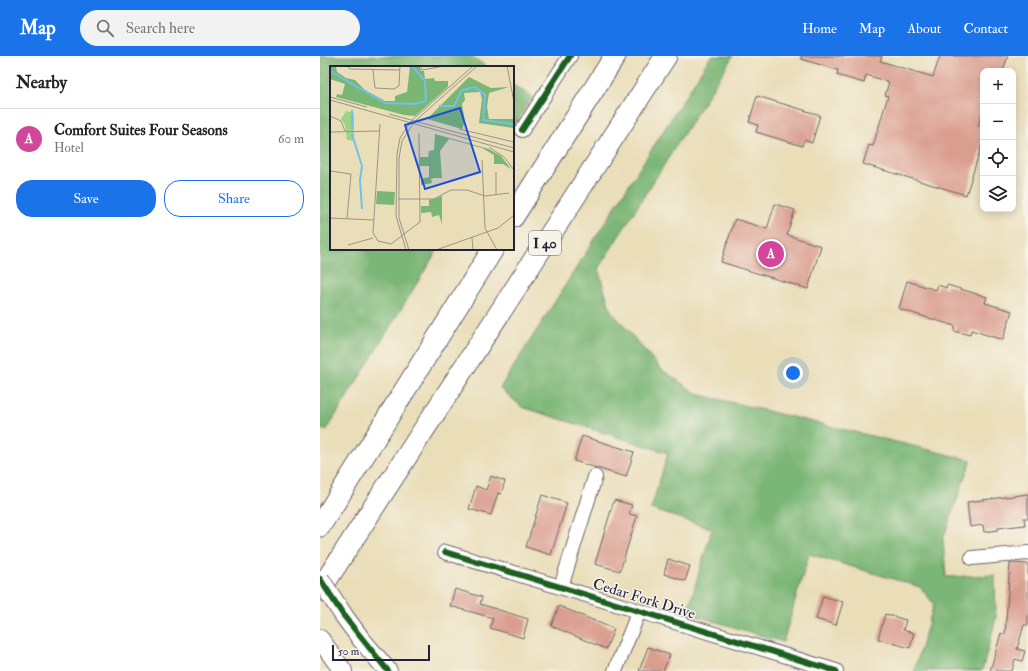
<!DOCTYPE html>
<html lang="en">
<head>
<meta charset="utf-8">
<style>
  body { margin:0; font-family:"IM FELL Double Pica",serif; background:#f2f2f2; color:#222 }
  .controls { position:absolute; right:12px; top:12px; display:grid; overflow:hidden; border-radius:8px; box-shadow:0 2px 10px #0003 }
  .controls button { width:36px; height:36px; display:grid; place-items:center; padding:0; border:0; border-bottom:1px solid #e0e0e0; background:#fff; color:#222; font:20px sans-serif }
  .scale { position:absolute; left:12px; bottom:10px; width:98px; box-sizing:border-box; padding-left:4px; border:2px solid #22223b; border-top:0; font-size:11px; line-height:14px; white-space:nowrap; color:#22223b; -webkit-text-stroke:3px #f7f3e8; paint-order:stroke }
  .you { position:absolute; left:473px; top:317px; width:14px; height:14px; margin:-10px; border:3px solid #fff; border-radius:50%; background:#1a73e8; box-shadow:0 0 0 6px #1a73e833 }
  .badge { display:grid; place-items:center; width:26px; height:26px; border-radius:50%; background:#1a73e8; color:#fff; font-size:13px; font-weight:700 }
  .pin { position:absolute; translate:-50% -50%; border:2px solid #fff; box-shadow:0 1px 4px #0006 }
  .list { margin:0; padding:0; list-style:none }
  h2 { display:flex; justify-content:space-between; align-items:center; height:52px; margin:0; padding:0 16px; font-size:17px }
  h2 small { font-size:13px; font-weight:400; color:#767676 }
  .list li { display:grid; grid-template-columns:26px 1fr auto; gap:12px; align-items:center; box-sizing:border-box; height:60px; padding:0 16px; border-top:1px solid #e0e0e0 }
  .list b { display:block; font-size:15px; white-space:nowrap }
  .list p { margin:0; font-size:13px; white-space:nowrap; color:#767676 }
  .list em { font-size:13px; font-style:normal; color:#767676 }
  .actions { display:flex; gap:8px; padding:12px 16px }
  .actions a { flex:1; padding:9px 0; border:1px solid #1a73e8; border-radius:16px; text-align:center; font-size:14px; color:#1a73e8 }
  .actions .main { background:#1a73e8; color:#fff }
  .icon { flex:none; width:22px; height:22px; fill:none; stroke:currentColor; stroke-width:2; stroke-linecap:round; stroke-linejoin:round }
  .map { position:relative; flex:none; width:708px; height:615px; overflow:hidden }
  header { display:flex; align-items:center; gap:24px; box-sizing:border-box; height:56px; padding:0 20px; background:#1a73e8; color:#fff }
  header strong { font-size:19px }
  nav { display:flex; gap:22px; margin-inline-start:auto; font-size:14px }
  .search { width:280px; height:36px; background:#f2f2f2; display:flex; align-items:center; gap:10px; box-sizing:border-box; padding:0 14px; border-radius:22px; color:#767676; font-size:15px }
  main { display:flex }
  aside { flex:1; background:#fff }
  .map>svg:first-child { display:block }
  .forest { fill:#7ab674; stroke:#4e6c58 }
  .building { fill:#da9e8f }
  .lines { fill:none; stroke-linecap:round; stroke-linejoin:round }
  .minor-casing { stroke:#686467; stroke-width:16 }
  .major-casing { stroke:#686467; stroke-width:20 }
  .highway-casing { stroke:#686467; stroke-width:23 }
  .minor { stroke:#fff; stroke-width:14 }
  .major { stroke:#fff; stroke-width:18 }
  .highway { stroke:#fff; stroke-width:21 }
  .major-bridge-casing { stroke:#686467; stroke-width:20; stroke-linecap:butt }
  .major-bridge { stroke:#fff; stroke-width:18 }
  .cycleway-casing { stroke:#f7f3e8; stroke-width:8 }
  .cycleway { stroke:#1b5e20; stroke-width:6 }
  .labels { text-anchor:middle; dominant-baseline:central; stroke-width:3; stroke-linejoin:round; paint-order:stroke }
  .shield { fill:#f7f3e8; stroke:#62616f; stroke-width:1 }
  .shield-label { font-size:14px; font-weight:bold; fill:#22223b }
  .street-label { font-size:15px; fill:#22223b; stroke:#f7f3e8 }
  .inset-river { fill:none; stroke:#72c0ec; stroke-width:2 }
  .inset-road { fill:none; stroke:#9a9387; stroke-width:1 }
  .view { fill:#1d4ed8; fill-opacity:0.15; stroke:#1d4ed8; stroke-width:2 }
  .inset-edge { fill:none; stroke:#22223b; stroke-width:2 }
</style>
</head>
<body>
<header>
<strong>Map</strong>
<div class="search"><svg class="icon" aria-label="search" viewBox="0 0 24 24"><circle cx="10" cy="10" r="6"/><path d="M15 15l6 6"/></svg>Search here</div>
<nav><a>Home</a><a>Map</a><a>About</a><a>Contact</a></nav>
</header>
<main>
<aside>
<h2>Nearby<small></small></h2>
<ul class="list">
<li><span class="badge" style="background:#d1479c">A</span><div><b>Comfort Suites Four Seasons</b><p>Hotel</p></div><em>60 m</em></li>
</ul>
<div class="actions"><a class="main">Save</a><a>Share</a></div>
</aside>
<div class="map">
<svg width="708" height="615" viewBox="0 0 708 615">
  <rect width="100%" height="100%" fill="#f7f3e8"/>
  <filter id="ink" filterUnits="userSpaceOnUse"><feTurbulence type="fractalNoise" baseFrequency=".025" numOctaves="2"/><feDisplacementMap in="SourceGraphic" scale="8" xChannelSelector="R" yChannelSelector="G"/><feConvolveMatrix kernelMatrix="1 2 1 2 8 2 1 2 1" color-interpolation-filters="sRGB"/></filter>
  <filter id="wash" filterUnits="userSpaceOnUse"><feTurbulence type="fractalNoise" baseFrequency=".012" numOctaves="4" result="noise"/><feDisplacementMap in="SourceGraphic" scale="16" xChannelSelector="R" yChannelSelector="G"/><feGaussianBlur stdDeviation="0.9" result="paint"/><feColorMatrix in="noise" values="0 0 0 0 0 0 0 0 0 0 0 0 0 0 0 0 0 1.4 0 .05"/><feComposite in="paint" operator="in"/></filter>
  <g filter="url(#wash)">
    <rect width="100%" height="100%" fill="#eadeb9"/>
    <path class="forest" d="M0,0H151L167,11H11V193H118L6,375L0,372Z
      M391,0H413L278,213L291,255L341,313L377,338L651,404L623,483L626,521L675,519L676,562L662,615H594L614,548L600,531L489,498L463,586L367,557L392,473L331,453L348,397L202,351L180,332Z
      M193,29L212,41L193,72Z"/>
    <g id="blocks">
      <path class="building" d="M481,0H562L560,5L613,21L620,0H688L683,15H663V54L658,70L663,72V85L646,139L543,108L549,89L553,90L568,40L565,39L569,26L546,19L544,27L517,19L518,14L481,3Z
        M437,40L500,59L492,87L484,84L482,90L436,76L438,69L429,66Z
        M455,148L475,154L467,179L501,190L488,233L401,206L415,163L447,173Z
        M587,225L616,234L618,229L626,232L627,229L667,241L665,247L692,255L683,284L651,274L650,279L634,275L635,270L579,253Z
        M262,380L314,396L306,421L254,405Z
        M171,420L185,425L181,438L178,437L171,459L149,453L156,430L166,434Z
        M708,438V462H704L705,469L678,472V474L664,476L663,469L650,471L647,446Z
        M222,439L247,447L231,499L206,491Z
        M294,444L312,449L309,458L317,460L300,515L275,508Z
        M348,503L370,510L365,525L344,518Z
        M690,507L708,508V569H704L697,593L705,595L702,605L695,603L692,615H670L681,577L685,579Z
        M135,533L162,541L160,548L208,563L203,582L170,572L173,562L130,550Z
        M503,540L523,546L516,569L496,563Z
        M239,550L294,573L286,593L231,570Z
        M565,558L586,564L583,574L594,577L590,592L558,583Z
        M328,591L350,599L343,615H319Z"/>
    </g>
  </g>
  <g filter="url(#ink)">
    <use href="#blocks" fill-opacity="0" stroke="#686467" stroke-width="1"/>
    <g class="lines">
      <g class="minor-casing">
        <path id="minor" d="M202,74L250,0
          M125,496L516,615
          M652,502L708,497
          M241,531L275,421
          M295,615L319,555"/>
      </g>
      <g class="major-casing">
        <path id="major" d="M0,583L23,615
          M41,583L68,615"/>
      </g>
      <g class="highway-casing">
        <path id="highway" d="M193,161L295,0
          M0,470L173,193
          M0,534L346,0"/>
      </g>
      <use href="#minor" class="minor"/>
      <use href="#major" class="major"/>
      <use href="#highway" class="highway"/>
      <g class="major-bridge-casing">
        <path id="major-bridge" d="M0,523L24,560L41,583"/>
      </g>
      <use href="#major-bridge" class="major-bridge"/>
      <g class="cycleway-casing">
        <path id="cycleway" d="M202,74L250,0
          M125,496L516,615
          M0,523L24,560L68,615"/>
      </g>
      <use href="#cycleway" class="cycleway"/>
    </g>
  </g>
  <g class="labels">
    <rect class="shield" x="209" y="175" width="32" height="24" rx="3"/>
    <g class="shield-label">
      <text x="225" y="187">I 40</text>
    </g>
    <g class="street-label">
      <text transform="translate(324 543) rotate(17)">Cedar Fork Drive</text>
    </g>
  </g>
  <g transform="translate(10 10)">
    <rect width="184" height="184" fill="#eadeb9"/>
    <path d="M16,45L24,47V75L17,74L15,59L11,53Z" fill="#99d488"/>
    <path d="M0,0L6,1L7,6L16,12L25,14L35,24L55,35H65V30L77,26L80,0L90,1L91,5H94L95,13L104,12L105,15H118V21L85,50L74,49L6,31L7,28L12,29L15,18L0,13ZM139,11L161,22L179,21L159,27L157,41L159,53H184V62L149,57L152,33L150,26L134,27L135,34L132,38L135,55L132,63L97,53ZM105,68L159,83L171,90L181,103L173,98H164V89L152,82L119,73L110,85L112,112H104L101,113L102,117L91,119V113L99,111V100H90V91H98L99,85L104,84ZM47,125L65,126L64,139L46,138ZM112,130V158L109,149L102,151L101,146L91,147V140H99V134Z" fill="#7ab674"/>
    <path class="inset-river" d="M82,0L95,15L96,35M0,5L55,37L85,38L96,35M109,40H124L132,24L145,21L155,29L153,54L184,58M22,63V44M22,68L32,100L30,114L32,143"/>
    <path class="inset-road" d="M17,0L20,3L70,4M91,0L92,4L114,0M177,0L184,36M43,4L45,22L64,23L69,20L70,0M0,31L37,41M0,34L184,86M59,48L184,82M0,50L11,55L15,65M50,58L43,167L48,175L61,178L90,156L89,67M129,63L184,76M0,66L50,65M159,81L174,91L184,104M152,94L155,162L167,184M0,105L21,108L17,153M166,129V106M68,133H104L121,124H137L155,130L179,127M0,152L43,154M142,172L143,184M18,179L43,172M76,184L66,150L67,88L70,72L81,55L143,0M79,184L69,152V92L72,75L84,56L147,0M106,184L168,162L184,149"/>
    <path class="view" d="M130,42L150,106L95,123L75,59Z"/>
    <rect width="184" height="184" class="inset-edge"/>
  </g>
</svg>
<div class="controls">
<button>+</button>
<button>−</button>
<button><svg class="icon" aria-label="locate" viewBox="0 0 24 24"><circle cx="12" cy="12" r="6"/><path d="M12 2v4M12 18v4M2 12h4M18 12h4"/></svg></button>
<button><svg class="icon" aria-label="layers" viewBox="0 0 24 24"><path d="M12 4l9 5-9 5-9-5zM3 14l9 5 9-5"/></svg></button>
</div>
<div class="scale">50 m</div>
<div class="you"></div>
<div class="pin badge" style="left:451px;top:198px;background:#d1479c">A</div>
</div>
</main>
</body>
</html>
